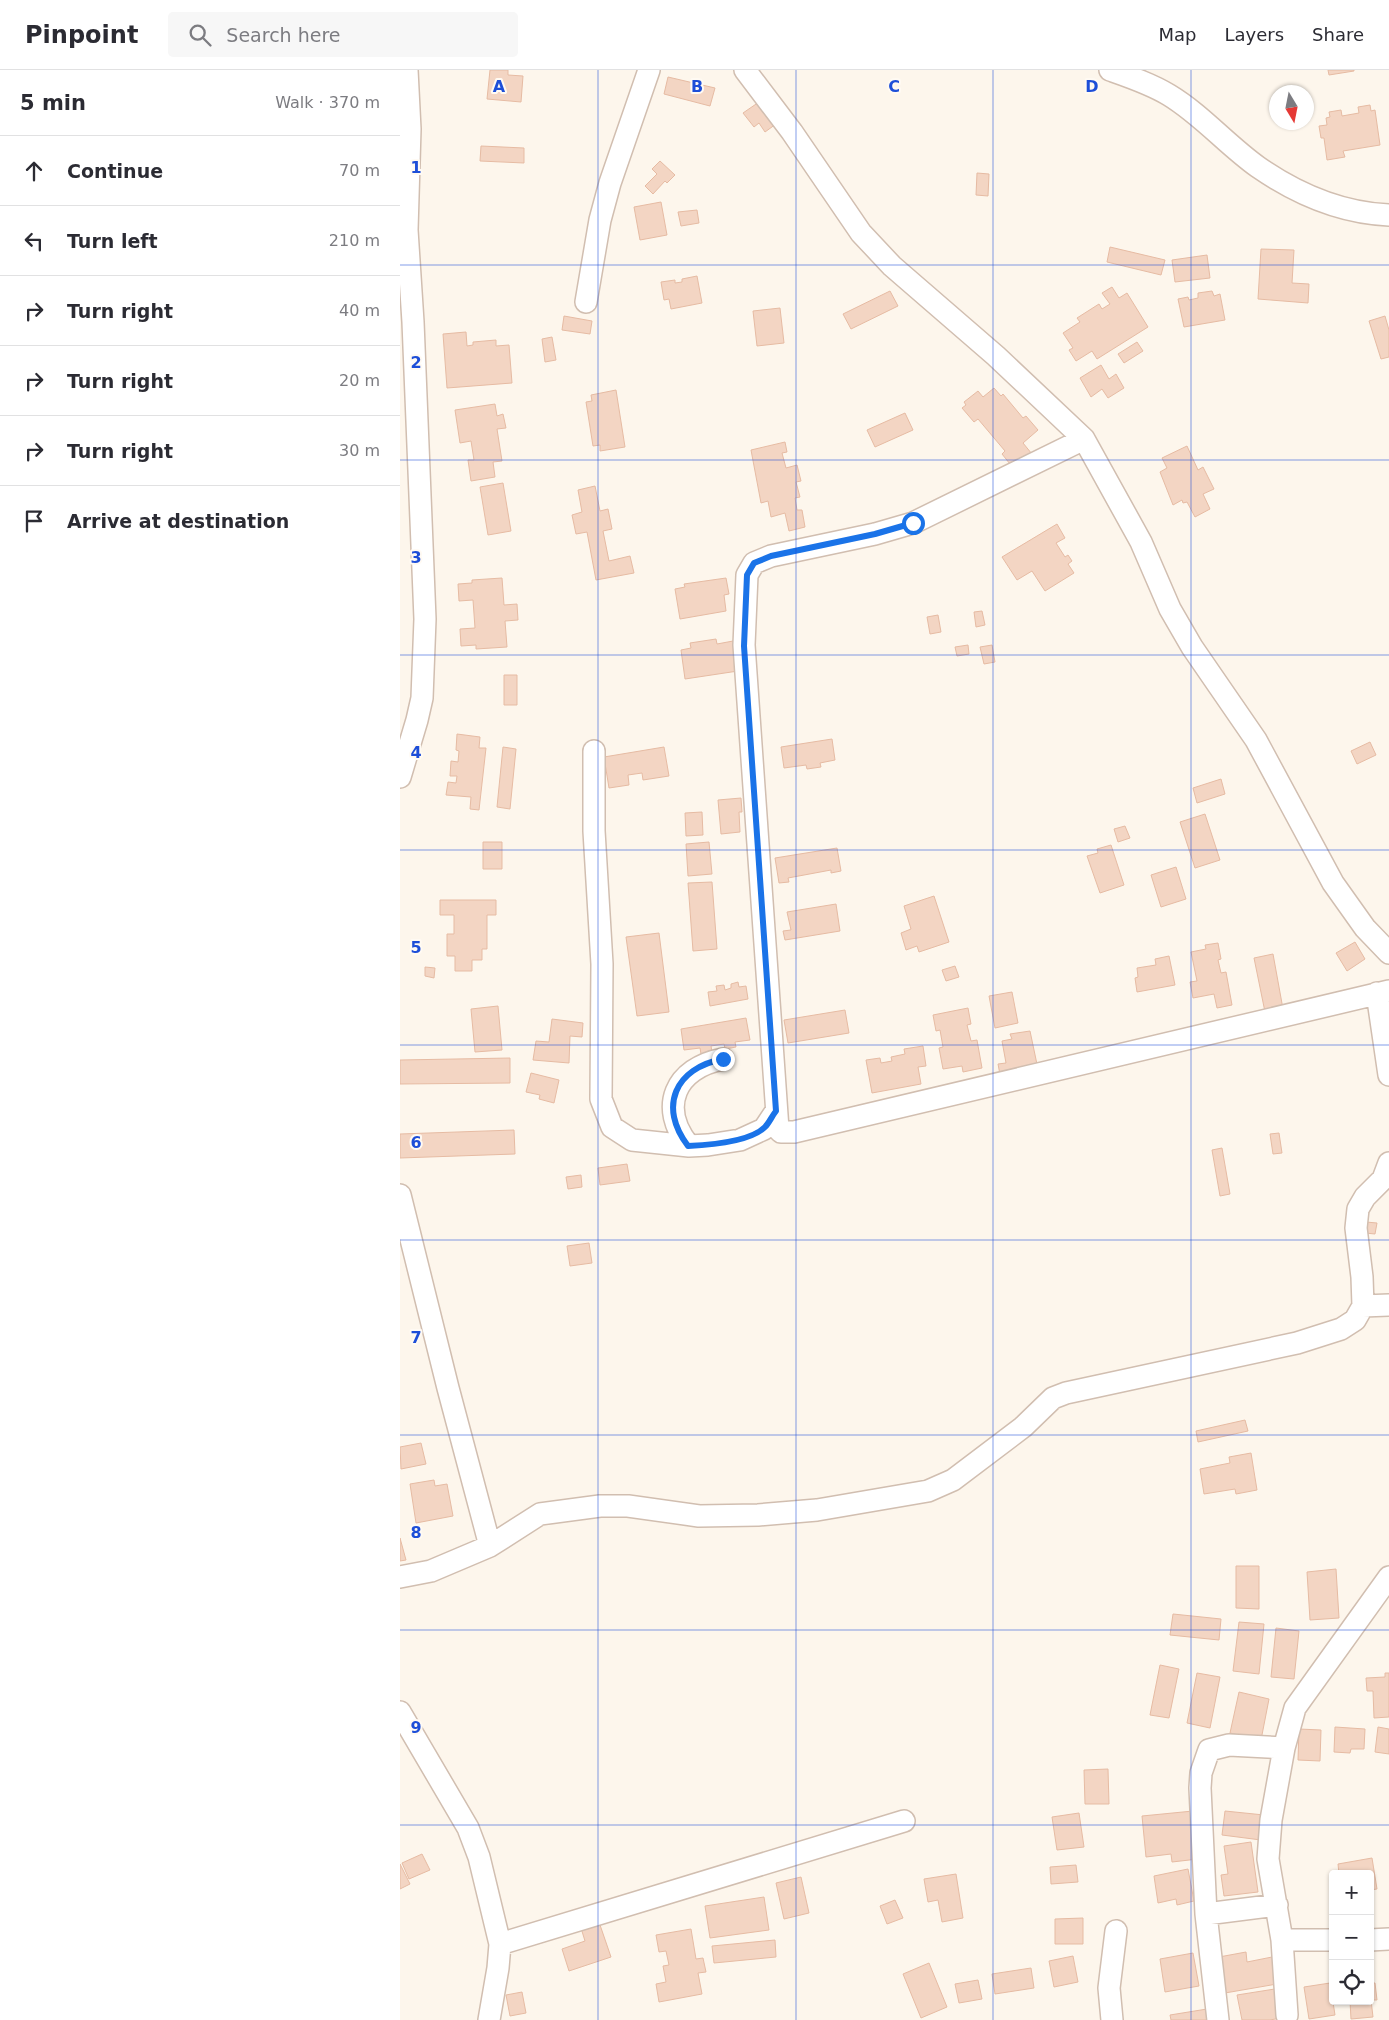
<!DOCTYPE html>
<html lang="en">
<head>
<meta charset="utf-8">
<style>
  body { margin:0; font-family:"DejaVu Sans",sans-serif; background:#f7f7f7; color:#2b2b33 }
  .controls { position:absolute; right:15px; bottom:15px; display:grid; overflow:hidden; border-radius:5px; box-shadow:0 1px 4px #0004 }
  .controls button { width:45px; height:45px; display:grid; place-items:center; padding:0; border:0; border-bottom:1px solid #e1e1e2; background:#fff; color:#2b2b33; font:25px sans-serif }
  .compass { position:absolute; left:869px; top:15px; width:45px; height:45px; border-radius:50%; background:#fff; box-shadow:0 1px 4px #0004; rotate:170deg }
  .stop { position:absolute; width:15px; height:15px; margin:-11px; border:4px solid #1a73e8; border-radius:50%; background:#fff }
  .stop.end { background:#1a73e8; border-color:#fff; box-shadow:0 1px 5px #0008 }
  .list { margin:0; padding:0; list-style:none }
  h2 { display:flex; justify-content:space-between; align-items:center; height:65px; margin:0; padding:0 20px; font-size:21px }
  h2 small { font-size:16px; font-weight:400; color:#7c7c81 }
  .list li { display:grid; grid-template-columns:32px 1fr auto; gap:15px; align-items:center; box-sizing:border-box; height:70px; padding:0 20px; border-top:1px solid #e1e1e2 }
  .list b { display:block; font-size:19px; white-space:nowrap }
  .list em { font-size:16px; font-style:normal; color:#7c7c81 }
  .icon { flex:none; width:28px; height:28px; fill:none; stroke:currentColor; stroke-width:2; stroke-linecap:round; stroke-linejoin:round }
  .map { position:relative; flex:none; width:989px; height:1950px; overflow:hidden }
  header { display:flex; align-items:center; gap:30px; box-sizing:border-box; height:70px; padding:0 25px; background:#fff; border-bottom:1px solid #e1e1e2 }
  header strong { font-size:24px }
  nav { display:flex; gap:28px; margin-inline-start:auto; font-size:18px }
  .search { width:350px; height:45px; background:#f7f7f7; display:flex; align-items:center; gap:12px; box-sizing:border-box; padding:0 18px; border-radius:5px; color:#7c7c81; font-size:19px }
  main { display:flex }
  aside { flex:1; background:#fff }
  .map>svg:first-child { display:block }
  .building { fill:#f3d5c3; stroke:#e6bba3 }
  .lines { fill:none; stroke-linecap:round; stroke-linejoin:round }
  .minor-casing { stroke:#d1beb0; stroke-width:24 }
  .minor { stroke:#fff; stroke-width:21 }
  .route { stroke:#1a73e8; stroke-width:6 }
  .grid { fill:none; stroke:#1d4ed8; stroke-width:1; stroke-opacity:0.55 }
  .grid-label { font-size:16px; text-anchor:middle; font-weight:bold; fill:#1d4ed8; stroke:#fffaf3; stroke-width:4; stroke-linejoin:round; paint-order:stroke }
</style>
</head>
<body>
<header>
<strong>Pinpoint</strong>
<div class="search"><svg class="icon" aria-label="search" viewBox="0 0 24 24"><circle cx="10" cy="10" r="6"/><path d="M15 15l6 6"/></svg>Search here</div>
<nav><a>Map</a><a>Layers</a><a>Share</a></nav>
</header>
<main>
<aside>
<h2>5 min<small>Walk · 370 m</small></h2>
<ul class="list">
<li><svg class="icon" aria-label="ahead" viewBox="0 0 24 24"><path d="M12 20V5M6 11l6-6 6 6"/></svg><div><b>Continue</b></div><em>70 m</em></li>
<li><svg class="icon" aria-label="left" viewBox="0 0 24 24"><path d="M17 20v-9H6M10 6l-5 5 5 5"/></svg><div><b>Turn left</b></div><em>210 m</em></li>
<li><svg class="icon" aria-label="right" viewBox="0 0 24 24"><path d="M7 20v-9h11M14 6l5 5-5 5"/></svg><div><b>Turn right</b></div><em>40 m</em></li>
<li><svg class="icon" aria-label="right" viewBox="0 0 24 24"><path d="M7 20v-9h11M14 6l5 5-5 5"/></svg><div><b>Turn right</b></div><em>20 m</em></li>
<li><svg class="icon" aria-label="right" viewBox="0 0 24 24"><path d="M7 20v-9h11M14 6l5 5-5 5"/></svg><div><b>Turn right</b></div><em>30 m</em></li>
<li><svg class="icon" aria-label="arrive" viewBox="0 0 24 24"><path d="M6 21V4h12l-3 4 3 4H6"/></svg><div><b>Arrive at destination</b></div></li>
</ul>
</aside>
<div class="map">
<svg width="989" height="1950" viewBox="0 0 989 1950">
  <rect width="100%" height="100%" fill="#fdf6ec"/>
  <path class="building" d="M90,0H108V5L123,6L121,32L87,29Z
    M928,0H954V1L929,5Z
    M268,7L315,18L310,36L264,24Z
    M359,32L376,54L365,62L359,53L354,57L343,43Z
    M970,35L971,41L975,40L980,75L943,81L945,87L927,90L924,68H921L919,56L927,55L926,48L930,47L929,42L941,40L942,46L959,43L958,37Z
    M81,76L124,78V93L80,91Z
    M260,91L275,105L267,113L265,111L253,124L245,116L257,104L252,99Z
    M577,103L589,104L588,126L576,125Z
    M261,132L267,165L240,170L234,137Z
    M297,140L299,153L281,156L278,142Z
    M710,177L765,190L761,205L707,192Z
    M861,179L894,180L892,213L909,214L908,233L858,229Z
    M807,185L810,208L775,212L772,190Z
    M297,206L302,233L271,239L269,229L264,230L261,212L275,210V213L282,212V209Z
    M712,217L719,228L727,223L748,257L697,289L692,281L676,291L669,280L673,278L663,263L680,252L677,248L699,234L702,239L710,234L702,223Z
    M490,221L498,236L451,259L443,244Z
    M812,221L814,226L820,224L825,250L784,257L778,229L788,227L789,230L798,228V223Z
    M380,238L384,273L357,276L353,241Z
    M164,246L192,251L190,264L162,260Z
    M985,246L989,260V287L981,289L969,251Z
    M66,262L67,276L73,275V272L96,270V276L109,275L112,313L47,318L43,264Z
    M152,267L156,290L145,292L142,269Z
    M737,272L743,281L724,293L718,284Z
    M701,295L709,309L716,304L724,318L708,328L702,319L691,327L680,308Z
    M594,318L601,326L603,324L623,348L626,346L638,360L623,373L632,384L614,399L602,384L605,381L578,349L574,352L562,338L566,335L564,332L578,321L583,327Z
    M216,320L225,377L200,381V375L193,376L186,332L192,331L191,325Z
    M95,334L97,346L103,344L106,358L97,359L102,391L93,392L95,407L71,411L68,390H74L71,371L60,373L55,340Z
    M505,343L513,360L475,377L467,360Z
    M385,372L387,382L382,383L386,398L397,395L401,411L396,412L400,427L395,428L397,440H402L405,457L389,461L385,443L371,447L368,431L361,433L351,380Z
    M787,376L798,400L803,397L814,419L803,424L810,439L795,447L787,432L783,433L782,430L773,435L760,402L767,398L762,388Z
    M103,413L111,461L88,465L80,417Z
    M195,416L200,441L208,439L212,459L203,461L209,491L230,486L234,503L196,510L187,462L176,464L172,445L182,442L178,420Z
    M657,454L665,468L656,473L665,487L668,485L672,491L668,494L674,503L645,521L632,501L617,510L602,487Z
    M102,508L104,535L117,534L118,550L105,551L107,577L76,579V575L61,576L60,559L75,558L73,530L59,531L58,514L72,513V510Z
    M326,508L329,524L324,525L326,541L280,549L275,519L285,517L284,514Z
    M582,541L585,555L576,557L574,542Z
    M538,545L541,562L530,564L527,547Z
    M316,569L317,574L333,571L338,601L285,609L281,580L291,578L290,573Z
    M568,575L569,584L557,586L555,577Z
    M592,575L595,592L584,594L580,577Z
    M104,605H117V635H104Z
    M57,664L80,667L79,678H86L79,740L70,739L71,727L46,725L48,712L56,713L57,706H50L51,691L58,692L59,681L56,680Z
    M432,669L435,690L420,693L421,697L407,699L406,695L384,698L381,677Z
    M970,672L976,685L957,694L951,681Z
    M103,677L116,679L110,739L97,737Z
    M264,677L269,706L243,710L242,703L228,705L229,715L209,718L204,687Z
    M821,709L825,724L797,733L793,718Z
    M341,728L342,742H339L340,762L321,764L318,730Z
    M302,742L303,765L286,766L285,743Z
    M805,744L820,790L795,798L780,752Z
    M725,756L730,768L718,772L714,759Z
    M83,772H102V799H83Z
    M309,772L312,804L288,806L286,774Z
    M711,775L724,815L700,823L687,786L698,783L697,779Z
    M437,778L441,801L431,803V800L388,808L389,812L379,813L375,788Z
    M776,797L786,829L761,837L751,805Z
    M312,812L317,879L293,881L288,813Z
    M534,826L549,872L519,882L517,876L506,880L501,863L511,859L504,836Z
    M40,830H96V845H87V879H82V890H72V901H55V886H47V864H54V845H40Z
    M436,834L440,861L385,870L383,861L391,860L387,842Z
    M259,863L269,942L237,946L226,867Z
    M955,872L965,889L947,901L936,883Z
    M818,873L821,889L818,890L821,903L826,902L832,935L817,938L814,924L793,928L790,912L797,911L791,882L806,879L805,875Z
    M873,884L883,939L865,942L854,888Z
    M769,886L775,915L737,922L735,908L738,907L737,898L756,895L755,889Z
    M555,896L559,907L546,911L542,900Z
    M25,897L35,898L34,908L25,906Z
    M338,912L339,917L346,916L348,929L310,936L308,922L317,921L316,916L324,915L325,920L331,918V914Z
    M612,922L618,953L595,958L589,926Z
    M98,936L102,980L75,982L71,939Z
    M568,938L571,954L567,955L571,971L577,970L582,998L563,1002L562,996L543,999L539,978L543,977L540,960L536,961L533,945Z
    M445,940L449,963L388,973L384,950Z
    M346,948L350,970L335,972L336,977L325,979L324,974L311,976L312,982L301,984L300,978L284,980L281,959Z
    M152,949L183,953L182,967L170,966L169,993L133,990L136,971L149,972Z
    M630,961L638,999L601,1010L598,994L606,993L602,971L612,969L610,964Z
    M523,976L526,996L518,997L521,1014L472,1023L466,990L480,988L481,993L492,991L491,987L505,984L504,979Z
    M110,988V1013L0,1014V990Z
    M131,1003L159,1010L154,1033L139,1029L140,1025L126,1022Z
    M114,1060L115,1084L0,1088V1064Z
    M879,1063L882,1083L873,1084L870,1064Z
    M822,1078L830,1124L820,1126L812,1080Z
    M227,1094L230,1111L200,1115L198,1098Z
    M181,1105L182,1117L168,1119L166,1107Z
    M966,1152L977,1153L975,1164L965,1163Z
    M189,1173L192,1193L170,1196L167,1176Z
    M845,1350L848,1361L798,1372L796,1361Z
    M21,1373L26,1394L1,1399L0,1377Z
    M851,1383L857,1420L836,1424L835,1419L804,1424L800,1399L830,1393L829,1387Z
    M34,1410L35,1416L47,1414L53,1446L16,1453L10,1414Z
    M0,1468L6,1490L0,1491Z
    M836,1496H859V1539L836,1538Z
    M936,1499L939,1548L910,1550L907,1502Z
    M773,1544L821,1549L819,1570L770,1565Z
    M839,1552L864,1554L859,1604L833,1601Z
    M876,1558L899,1561L894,1609L871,1607Z
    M760,1595L779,1599L769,1648L750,1645Z
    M797,1603L820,1607L810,1658L787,1653Z
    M985,1603H989V1647L974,1648L973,1621H967L966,1608L985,1607Z
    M839,1622L869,1629L861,1670L830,1663Z
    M935,1657L965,1659L964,1679H951L950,1683L934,1682Z
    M978,1657L989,1659V1684L975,1682Z
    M899,1659L921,1660L920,1691L898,1690Z
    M708,1699L709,1734H685L684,1700Z
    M793,1741L798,1789L772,1792L771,1784L746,1787L742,1746Z
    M825,1741L864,1745L861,1770L822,1765Z
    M679,1743L684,1777L657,1780L652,1747Z
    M851,1772L858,1822L824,1826L821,1805L828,1804L824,1776Z
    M22,1784L30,1800L9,1809L2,1793Z
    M972,1788L977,1819L970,1820V1804H939L938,1794Z
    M0,1794L10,1814L0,1819Z
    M676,1795L678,1812L651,1814L650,1797Z
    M788,1799L794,1831L777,1835L776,1829L758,1833L754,1806Z
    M556,1804L563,1848L542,1852L538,1830L528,1832L524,1809Z
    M401,1807L409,1843L384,1849L376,1813Z
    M364,1827L369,1860L310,1868L305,1836Z
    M495,1830L503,1848L487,1854L480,1836Z
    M683,1848V1874H655V1849Z
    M199,1852L211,1887L169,1901L162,1879L185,1871L181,1858Z
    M291,1859L296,1889L303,1888L306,1902L298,1903L302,1924L259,1932L256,1914L266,1912L263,1896L269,1895L266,1881L259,1882L256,1865Z
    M375,1870L376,1887L314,1893L312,1876Z
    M846,1882L847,1892L872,1887L877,1914L825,1923L819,1887Z
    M793,1883L799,1916L765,1922L760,1889Z
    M673,1886L678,1912L654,1917L649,1891Z
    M529,1893L547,1937L521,1948L503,1904Z
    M631,1898L634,1918L595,1924L592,1904Z
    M578,1910L582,1929L559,1933L555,1914Z
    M930,1913L935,1945L909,1949L904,1917Z
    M970,1913H975L977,1930H971L973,1947L951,1949L950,1931H970Z
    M881,1918L886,1947L870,1950H842L837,1925Z
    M122,1922L126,1943L110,1946L106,1925Z
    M807,1939L809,1950H771L770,1945Z"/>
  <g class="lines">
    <g class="minor-casing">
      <path id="minor" d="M345,0L392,62L461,163L492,196L596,286L684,369L741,472L770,539L792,577L856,670L933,813L965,858L989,883
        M710,0C730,7 751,14 769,25C802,45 827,75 858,97C897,124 942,143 989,145
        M186,232L200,150L210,113L249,0
        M684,369L513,453L475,464L371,486L354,493L347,505L344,575L378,1059L381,1062H394L989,921
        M194,681V761L202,894L201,1029L212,1057L232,1070L289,1076L308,1075L340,1070L364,1059L376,1041
        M0,707L17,650L22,628L25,549L13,252L7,160L10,59L7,0
        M977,923L989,1005
        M289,1076C258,1037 275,998 323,989
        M0,1125L48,1318L90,1476
        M963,1236L989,1235
        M0,1507L31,1501L90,1476L140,1444L200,1436H228L299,1446L358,1445L417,1440L528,1421L553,1410L623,1357L653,1328L666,1323L897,1273L941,1259L955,1250L963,1236L962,1207L956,1158L958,1139L965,1127L983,1109L989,1093
        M0,1642L68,1758L79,1787L100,1874L98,1898L89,1950
        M806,1844L877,1835
        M882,1870H933
        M970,1870L989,1869
        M100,1874L504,1751
        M887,1945L882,1870L868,1789L871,1750L884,1678L895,1638L989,1507
        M712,1950L709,1918L716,1861
        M818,1950L806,1844L800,1718L801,1703L809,1680L829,1675L884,1678"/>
    </g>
    <use href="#minor" class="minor"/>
  </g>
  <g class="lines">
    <path class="route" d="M323,989C275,998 258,1037 288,1076C309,1075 350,1072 365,1057C369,1053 372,1046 376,1041L344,576L347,505L354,493L371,486L475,464L513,453"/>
  </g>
  <path class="grid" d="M198,0V1950M396,0V1950M593,0V1950M791,0V1950M0,195H989M0,390H989M0,585H989M0,780H989M0,975H989M0,1170H989M0,1365H989M0,1560H989M0,1755H989"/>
  <g class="grid-label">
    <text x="99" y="22">A</text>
    <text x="297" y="22">B</text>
    <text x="494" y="22">C</text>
    <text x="692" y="22">D</text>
    <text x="16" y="103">1</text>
    <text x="16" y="298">2</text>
    <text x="16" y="493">3</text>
    <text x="16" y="688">4</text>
    <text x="16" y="883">5</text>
    <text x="16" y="1078">6</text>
    <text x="16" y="1273">7</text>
    <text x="16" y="1468">8</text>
    <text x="16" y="1663">9</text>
  </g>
</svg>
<div class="controls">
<button>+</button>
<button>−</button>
<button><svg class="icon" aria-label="locate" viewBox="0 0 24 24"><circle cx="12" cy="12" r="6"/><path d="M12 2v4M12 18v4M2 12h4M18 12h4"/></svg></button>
</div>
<svg class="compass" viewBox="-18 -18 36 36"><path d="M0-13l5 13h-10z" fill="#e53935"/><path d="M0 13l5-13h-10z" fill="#7c7c81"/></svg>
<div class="stop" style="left:513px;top:453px"></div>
<div class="stop end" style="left:323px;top:989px"></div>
</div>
</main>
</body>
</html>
